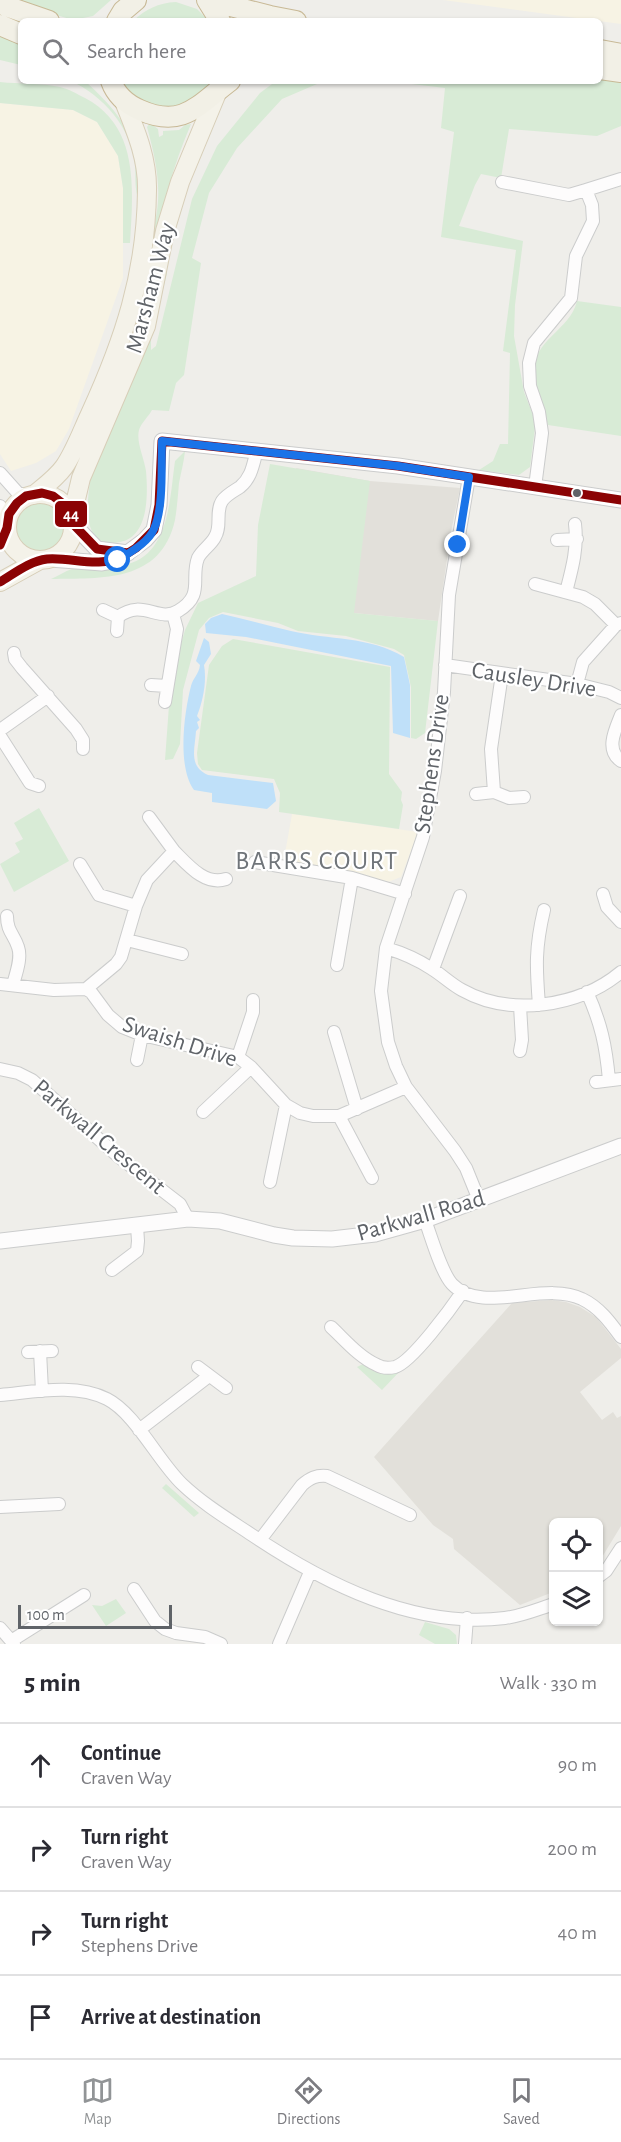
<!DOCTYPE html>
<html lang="en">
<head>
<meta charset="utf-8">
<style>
  body { margin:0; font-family:"Alegreya Sans",sans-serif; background:#f7f7f7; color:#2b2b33 }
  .controls { position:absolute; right:18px; bottom:18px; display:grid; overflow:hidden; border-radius:9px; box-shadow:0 2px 4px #0004 }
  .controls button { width:54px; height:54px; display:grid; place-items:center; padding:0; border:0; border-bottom:2px solid #e1e1e2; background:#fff; color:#2b2b33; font:30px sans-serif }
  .scale { position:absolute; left:18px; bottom:15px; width:154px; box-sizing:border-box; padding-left:6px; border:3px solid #5f6368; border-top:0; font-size:16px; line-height:21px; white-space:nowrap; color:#5f6368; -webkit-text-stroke:4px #fff; paint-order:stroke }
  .stop { position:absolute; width:18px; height:18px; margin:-14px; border:4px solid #1a73e8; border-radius:50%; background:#fff }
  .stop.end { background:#1a73e8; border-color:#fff; box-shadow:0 2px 6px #0008 }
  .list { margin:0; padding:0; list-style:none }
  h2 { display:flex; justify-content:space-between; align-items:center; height:78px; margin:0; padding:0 24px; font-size:26px }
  h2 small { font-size:20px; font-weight:400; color:#7c7c81 }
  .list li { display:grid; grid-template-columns:39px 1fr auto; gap:18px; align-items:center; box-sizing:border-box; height:84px; padding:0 24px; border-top:2px solid #e1e1e2 }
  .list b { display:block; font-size:22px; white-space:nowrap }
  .list p { margin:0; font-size:20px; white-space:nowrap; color:#7c7c81 }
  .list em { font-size:20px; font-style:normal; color:#7c7c81 }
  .icon { flex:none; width:33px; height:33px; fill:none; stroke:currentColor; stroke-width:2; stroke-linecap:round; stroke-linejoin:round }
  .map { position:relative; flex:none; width:621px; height:1644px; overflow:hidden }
  .search { position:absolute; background:#fff; box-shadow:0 2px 4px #0004; left:18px; right:18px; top:18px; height:66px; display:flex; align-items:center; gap:15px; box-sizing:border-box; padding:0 21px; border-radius:9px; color:#7c7c81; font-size:22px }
  .sheet { height:414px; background:#fff }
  nav { display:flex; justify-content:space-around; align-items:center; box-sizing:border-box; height:84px; border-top:2px solid #e1e1e2; background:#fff; font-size:16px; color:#7c7c81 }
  nav a { display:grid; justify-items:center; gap:3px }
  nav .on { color:#919496 }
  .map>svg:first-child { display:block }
  .commercial { fill:#f7f3e4 }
  .education { fill:#e2e0da }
  .green { fill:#d8ebd6 }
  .water { fill:#bfe0f9 }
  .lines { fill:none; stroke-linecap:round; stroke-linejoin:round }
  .minor-casing { stroke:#cbcccc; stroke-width:14 }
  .tertiary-casing { stroke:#cbcccc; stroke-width:17 }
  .primary-casing { stroke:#d7ceb8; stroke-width:20 }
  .trunk-casing { stroke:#c8b996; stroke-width:22 }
  .minor { stroke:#fdfcfc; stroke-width:12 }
  .tertiary { stroke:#fdfcfc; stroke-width:15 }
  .primary { stroke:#f4f2e9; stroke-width:18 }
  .trunk { stroke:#f2f0e6; stroke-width:20 }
  .bus-1-casing { stroke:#fff; stroke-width:14 }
  .bus-1 { stroke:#8b0304; stroke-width:9 }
  .route { stroke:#1a73e8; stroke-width:8 }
  .bus-dot { fill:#5f6368; stroke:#fff; stroke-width:2 }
  .labels { text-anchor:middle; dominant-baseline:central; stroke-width:4.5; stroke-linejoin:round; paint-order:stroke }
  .street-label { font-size:24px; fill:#5f6368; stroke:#fff }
  .neighbourhood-label { font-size:26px; letter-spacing:1.5px; fill:#70757a; stroke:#fff }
  .line-badge { stroke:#fff; stroke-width:2 }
  .badge-label { font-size:16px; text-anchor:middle; font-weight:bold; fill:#fff }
</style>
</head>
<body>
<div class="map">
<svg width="621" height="1644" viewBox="0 0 621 1644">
  <rect width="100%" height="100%" fill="#efeeea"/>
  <path class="commercial" d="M443,0H621V24Z
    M0,103L73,110L97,122L118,156L123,188V278L69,429L56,451L36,463L11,471L0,454Z
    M292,814L418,832L401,877L388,882L284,859Z"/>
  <path class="education" d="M296,468L370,481L460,488L451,532L438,621L354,613Z
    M551,1300L566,1302L580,1307L596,1317L621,1349V1358L580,1392L602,1420L613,1412L617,1418L621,1416V1526L599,1562L598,1522H554L553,1592L520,1605L454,1549L453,1539L433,1525L374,1457L512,1303Z"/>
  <path class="green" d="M7,0H111L93,16L73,20Z
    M176,2L197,9L209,21H133C146,9 158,3 176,2Z
    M0,35L21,44V65L0,60Z
    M600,79L621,82V126L597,136L509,129L501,178L481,174L475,185L459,226L523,241L515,305L514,336L524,392L533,415L535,428L530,467L519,475L479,470L493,461L500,444H508L510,353L503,351L516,250L441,237L454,132L441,128L445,88L387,81H600Z
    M71,81H85C109,103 130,125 138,158C141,171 139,188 139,201C134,189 136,176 135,164C131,127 103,96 71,81Z
    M121,81H214C197,103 168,115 142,100C133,96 126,90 121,81Z
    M276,81H324L282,99L237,148L209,193L192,258L201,263L184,375L176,383L169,411L152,410C149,416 141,423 139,430C136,442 144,458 146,471C148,494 149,537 120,542C81,550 87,504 90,481L141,354L165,270L167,273L151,340V350L156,346L192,199L217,146L260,93Z
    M0,82C19,84 41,83 60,87C69,89 77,94 85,98C140,127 133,190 130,243H123V188L118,156L97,122L73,110L0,103Z
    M150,123L158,129L159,137L163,135V131L179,130L185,125L191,124C172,168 161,212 152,259L145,258C148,244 154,231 156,217C162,186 155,156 147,127Z
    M577,301L621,307V436L548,425C544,409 534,393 533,376C532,339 570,331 577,301Z
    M185,451C184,462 181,472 179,483C178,495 177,508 175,520C161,583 102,578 51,579C58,576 65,571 72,569C90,566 110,569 128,564C170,553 170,495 175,461Z
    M270,464L370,481L354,613L438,621L425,733L416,739L411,738V687L404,655L394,649L346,636L298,631L278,623L223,612L209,618L199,630L183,690L180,744L173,759L165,760L171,678L185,630L198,603L256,576L258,525Z
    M15 527a26 26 0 1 1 52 0a26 26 0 1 1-52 0Z
    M233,639L390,667L389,774L402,792L401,800L403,805L399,829L279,812L280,793L274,779L202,770L198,764L197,753L209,665L222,646Z
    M39,808L69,861L14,892L0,864L20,852L15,843L23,839L14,823Z
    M365,1363L400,1371L382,1390L357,1367Z
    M166,1484L199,1513L194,1517L162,1488Z
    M116,1599L126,1613L106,1626L92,1605L102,1606Z
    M425,1622L449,1629L456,1635L457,1644H435L419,1635Z"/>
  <path class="water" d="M222,614C245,619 268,626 291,631C329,640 369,636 404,657L410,685V738L393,733L391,666L246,637L206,633L205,624L211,618Z
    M204,638L209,642L211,654L204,665C207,681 203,701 197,716L200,720L197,722L199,728L196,731C195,749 188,766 208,775L273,783L276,801L267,809L212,802V793L194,790C177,767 184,713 191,686C193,678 199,674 200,665L196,661Z"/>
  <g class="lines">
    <g class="minor-casing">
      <path id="minor" d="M502,182L569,195L586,190L592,205L593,221L576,256L571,298L534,343L529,363L530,386L539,412L542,433L535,487
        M586,190L621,179
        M0,473L17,492L26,496
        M469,477L449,595L444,692L435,771L423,837L386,948L381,991L388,1042L396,1066L406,1087L455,1151L466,1168L479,1200
        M0,506L6,522
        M557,540L577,539
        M535,584L583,597L595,604L616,625
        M566,592C572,569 578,548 575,524
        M103,610L118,617
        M117,631L118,617C143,598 158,623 178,611C205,595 190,579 198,558C202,550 211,545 215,537C222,526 215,512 222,501C226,495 234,491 240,487C252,477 253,464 257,450
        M14,653L15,659L22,668L76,729L83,740V749
        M445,665L577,684L609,692L621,698
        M577,684L583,662L616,625L621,623
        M151,685L167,686
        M165,702L177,629L173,614
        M621,715C615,730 605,750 621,761
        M0,730L48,696
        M0,736L30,783L39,786
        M494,792L491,749L502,674
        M476,794L494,792L509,798L524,797
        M174,851C188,865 205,886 226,879
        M255,862L352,878L405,894
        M80,864L99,895L136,906
        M603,894L607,907L621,922
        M7,916C7,932 14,934 18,947C22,958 16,973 13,985
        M127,940L182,954
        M386,948C403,953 417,959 432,969C442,975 451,984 462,990C510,1017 579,1007 621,972
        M337,965L352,878
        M433,969L460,896
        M0,984L54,990L86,989L116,964L121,957L136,906L147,880L174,851L149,817
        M86,989L91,992L108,1015L122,1027L142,1035L238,1057L251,1067L286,1105L300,1113L313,1116H339L406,1087
        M587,992C601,1023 606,1046 609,1080
        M539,1005C536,967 535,948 544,910
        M334,1032L357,1109
        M520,1051L522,1040L520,1006
        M238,1057L253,1012V1000
        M137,1060L142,1035
        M0,1069L18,1073L32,1080L119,1157L180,1204L188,1219
        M596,1082L621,1079
        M203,1112L251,1067
        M339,1116L372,1178
        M270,1182L286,1105
        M425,1220C431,1236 441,1272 452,1284C482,1316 544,1280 582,1299C599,1307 610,1322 621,1337
        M112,1270L137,1251L138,1241L137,1226
        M331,1327C345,1340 359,1357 377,1365C382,1368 390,1368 395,1367C412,1362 452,1307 463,1291
        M40,1351L42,1391
        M28,1352L52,1351
        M198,1367L226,1388
        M0,1395C34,1392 75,1383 107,1399C135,1413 158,1461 182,1484C203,1504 228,1519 252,1535C325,1584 414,1629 505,1618C522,1616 538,1609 554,1604
        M139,1430L209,1376
        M0,1507L59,1504
        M260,1540L302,1485C310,1478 316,1475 327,1476L410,1515
        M598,1577L606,1571L621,1548
        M134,1589L155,1621L165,1629L176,1633L205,1637L221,1644
        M0,1628L14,1644
        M11,1641L84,1595
        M279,1644L310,1572
        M465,1644L467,1618"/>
    </g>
    <g class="tertiary-casing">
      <path id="tertiary" d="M73,524L97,549L128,553
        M50,559L102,563L118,560L145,540L154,530L159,505L162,441L398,466L621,500
        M0,1241L188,1219L220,1221L274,1235L293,1238L332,1239L375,1234L425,1220L621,1146"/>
    </g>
    <g class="primary-casing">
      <path id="primary" d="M7 527a33 33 0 1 1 66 0a33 33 0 1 1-66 0Z
        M34,495C45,486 56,478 64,467C75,451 82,431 90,414C124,340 146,274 147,191C148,158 135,129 123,99
        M72,516L81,478L146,326L165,231L180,182L217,93
        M0,582L38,561"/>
    </g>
    <g class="trunk-casing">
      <path id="trunk" d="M207,0L270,16L296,21
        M207,0L220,21
        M0,4L49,21
        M117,21L123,11L136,0
        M0,25L21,34
        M600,50L621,54
        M600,69L621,72
        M111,81C116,95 126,104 140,110C183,129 198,105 230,81"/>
    </g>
    <use href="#minor" class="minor"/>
    <use href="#tertiary" class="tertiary"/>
    <use href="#primary" class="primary"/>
    <use href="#trunk" class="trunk"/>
    <g class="bus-1-casing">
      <path id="bus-1" d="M162,441L398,466L621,500
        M0,545L7,528L9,514L17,503L26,496L42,493L53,496L66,506L72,516L73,524L97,549L128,553L136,548L154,530L159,505L162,441
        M0,582C15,573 30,561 47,559C74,557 97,569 123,556"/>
    </g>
    <use href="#bus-1" class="bus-1"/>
  </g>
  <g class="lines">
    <path class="route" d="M118,560C130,552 148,543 154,529C164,507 161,466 162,441L398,466L469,477L458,545"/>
  </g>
  <circle class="bus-dot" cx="577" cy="493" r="5"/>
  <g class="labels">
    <g class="street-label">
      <text transform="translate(151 288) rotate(-75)">Marsham Way</text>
      <text transform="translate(534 680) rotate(9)">Causley Drive</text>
      <text transform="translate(432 764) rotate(-82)">Stephens Drive</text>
      <text transform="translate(180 1042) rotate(18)">Swaish Drive</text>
      <text transform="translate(99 1137) rotate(40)">Parkwall Crescent</text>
      <text transform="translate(421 1216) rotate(-16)">Parkwall Road</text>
    </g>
    <g class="neighbourhood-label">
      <text x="317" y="861">BARRS COURT</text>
    </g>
  </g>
  <rect class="line-badge" x="54" y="500" width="34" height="28" rx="6" fill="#8b0304"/>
  <g class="badge-label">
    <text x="71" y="520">44</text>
  </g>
</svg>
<div class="controls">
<button><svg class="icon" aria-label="locate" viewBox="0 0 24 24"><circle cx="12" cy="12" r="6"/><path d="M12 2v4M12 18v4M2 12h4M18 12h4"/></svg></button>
<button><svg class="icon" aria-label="layers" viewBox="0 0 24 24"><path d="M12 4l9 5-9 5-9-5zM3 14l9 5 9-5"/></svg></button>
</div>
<div class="scale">100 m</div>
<div class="stop" style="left:118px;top:560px"></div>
<div class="stop end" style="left:458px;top:545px"></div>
<div class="search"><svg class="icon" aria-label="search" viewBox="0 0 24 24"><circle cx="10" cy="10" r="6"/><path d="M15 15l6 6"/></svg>Search here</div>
</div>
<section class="sheet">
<h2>5 min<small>Walk · 330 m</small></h2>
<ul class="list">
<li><svg class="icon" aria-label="ahead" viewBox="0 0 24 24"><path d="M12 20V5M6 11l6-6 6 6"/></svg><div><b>Continue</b><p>Craven Way</p></div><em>90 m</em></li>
<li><svg class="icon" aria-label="right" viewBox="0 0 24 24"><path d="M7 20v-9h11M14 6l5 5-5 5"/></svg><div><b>Turn right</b><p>Craven Way</p></div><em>200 m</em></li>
<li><svg class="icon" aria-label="right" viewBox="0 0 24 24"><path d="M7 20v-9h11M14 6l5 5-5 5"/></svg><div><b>Turn right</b><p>Stephens Drive</p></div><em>40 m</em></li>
<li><svg class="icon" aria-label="arrive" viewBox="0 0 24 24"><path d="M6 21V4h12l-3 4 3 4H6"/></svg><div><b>Arrive at destination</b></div></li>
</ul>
</section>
<nav>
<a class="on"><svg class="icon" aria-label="map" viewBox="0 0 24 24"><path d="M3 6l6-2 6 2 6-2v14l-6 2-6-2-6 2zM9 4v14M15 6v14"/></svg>Map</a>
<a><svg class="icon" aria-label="directions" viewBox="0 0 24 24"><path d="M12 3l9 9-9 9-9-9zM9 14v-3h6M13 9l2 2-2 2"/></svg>Directions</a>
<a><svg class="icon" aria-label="saved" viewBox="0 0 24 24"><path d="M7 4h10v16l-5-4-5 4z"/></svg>Saved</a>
</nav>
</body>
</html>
